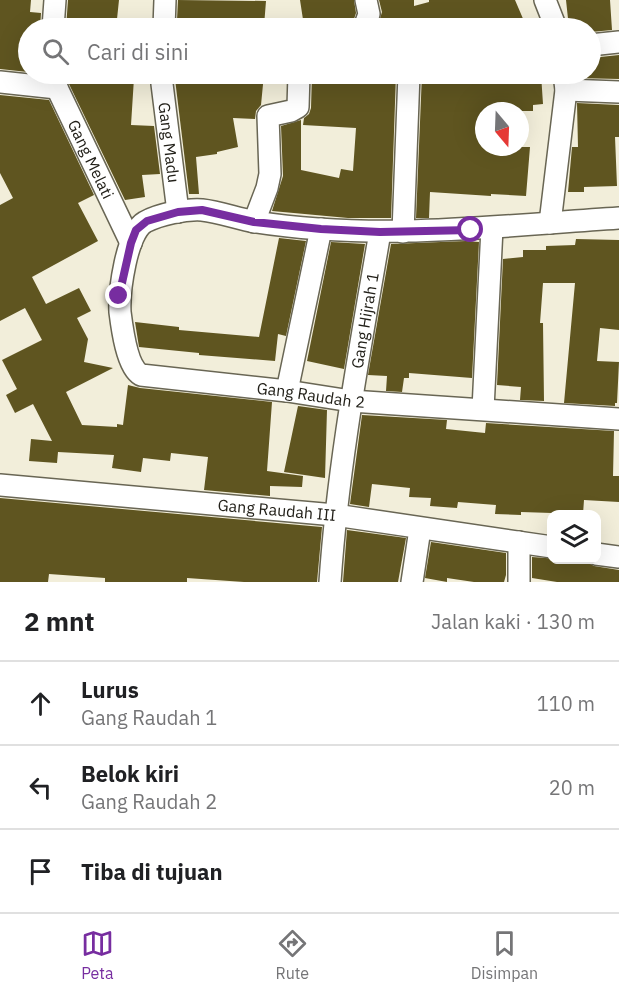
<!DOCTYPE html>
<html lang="id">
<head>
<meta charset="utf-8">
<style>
  body { margin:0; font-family:"IBM Plex Sans",sans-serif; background:#f6f6f6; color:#202124 }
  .controls { position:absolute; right:18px; bottom:18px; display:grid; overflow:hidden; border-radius:12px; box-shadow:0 6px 24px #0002 }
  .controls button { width:54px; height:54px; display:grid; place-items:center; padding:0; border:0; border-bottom:2px solid #e0e0e0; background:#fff; color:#202124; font:30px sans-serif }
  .compass { position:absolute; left:475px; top:102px; width:54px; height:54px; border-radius:50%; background:#fff; box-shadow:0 6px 24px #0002; rotate:161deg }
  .stop { position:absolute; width:18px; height:18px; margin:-14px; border:4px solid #772da0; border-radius:50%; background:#fff }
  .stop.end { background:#772da0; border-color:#fff; box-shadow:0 2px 6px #0008 }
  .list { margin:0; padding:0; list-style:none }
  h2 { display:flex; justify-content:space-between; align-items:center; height:78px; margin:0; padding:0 24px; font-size:26px }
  h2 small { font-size:20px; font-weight:400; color:#757577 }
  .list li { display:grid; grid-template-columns:39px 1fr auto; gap:18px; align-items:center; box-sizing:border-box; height:84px; padding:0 24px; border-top:2px solid #e0e0e0 }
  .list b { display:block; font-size:22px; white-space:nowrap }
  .list p { margin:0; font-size:20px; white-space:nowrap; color:#757577 }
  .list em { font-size:20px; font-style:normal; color:#757577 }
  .icon { flex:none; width:33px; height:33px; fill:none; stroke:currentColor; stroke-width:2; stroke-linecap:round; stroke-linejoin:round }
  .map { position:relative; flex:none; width:619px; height:582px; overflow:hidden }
  .search { position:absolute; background:#fff; box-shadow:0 6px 24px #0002; left:18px; right:18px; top:18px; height:66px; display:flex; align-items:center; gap:15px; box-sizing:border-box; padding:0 21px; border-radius:33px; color:#757577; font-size:22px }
  .sheet { height:330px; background:#fff }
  nav { display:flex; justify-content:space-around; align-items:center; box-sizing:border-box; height:84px; border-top:2px solid #e0e0e0; background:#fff; font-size:16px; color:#757577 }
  nav a { display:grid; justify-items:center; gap:3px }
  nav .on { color:#772da0 }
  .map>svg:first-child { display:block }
  .building { fill:#5f5520 }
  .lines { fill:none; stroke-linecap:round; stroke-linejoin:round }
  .minor-casing { stroke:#696654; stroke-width:24 }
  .minor { stroke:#fff; stroke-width:21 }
  .route { stroke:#772da0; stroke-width:8 }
  .labels { text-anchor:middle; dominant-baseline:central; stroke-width:6; stroke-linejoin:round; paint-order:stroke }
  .street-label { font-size:16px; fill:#222019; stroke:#fff }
</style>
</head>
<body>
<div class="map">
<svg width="619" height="582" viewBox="0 0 619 582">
  <rect width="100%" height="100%" fill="#f2eeda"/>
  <path class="building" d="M0,0H31L30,12L41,13L40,28H28V72L0,69Z
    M68,0H119L117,19L88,18L87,28H66Z
    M178,0L266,1L264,26L177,20Z
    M300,0H354L356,13L354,19L304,26Z
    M379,0H414V6L429,2V0H515L527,28H377L382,12Z
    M566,0H610L612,30L591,32V28H569Z
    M619,55V79L577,78V74H591V58Z
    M245,74H264L261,105L256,111L255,119L233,118L238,147L217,152V154L196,157L199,194H189L175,79L205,77V79H244Z
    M312,74H396L391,218H348L272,211L283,176L281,126L301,120V170L339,178L341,169L353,171L356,128L303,125L304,118L309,114L311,108Z
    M422,74H541L543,104L533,105V111H484V147H530L526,196L491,194V196L430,192L429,218H416Z
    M68,76L134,78L131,125L154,126L160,174L142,175L145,197L125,200L69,84Z
    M0,95L49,100L94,195L78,203L98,241L32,277L46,304L79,288L91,311L77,318L88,339L84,362L113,368L66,392L82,425L117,427V424L123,425L128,385L140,388L272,402L267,471L303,476L302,487L270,486V496L204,490L208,457L171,453L170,461L143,458L141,472L112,468L114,455L58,452L57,463L29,461L31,439L52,441L33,404L15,413L6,395L17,389L2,360L42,340L25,308L0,321V205L13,198L0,173Z
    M577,103L619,105V137H615L617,186L584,187V192H568L572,147H578Z
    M279,238L306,241L286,336L278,334L275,361L199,355V353L139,347L135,322L179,327V330L259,337Z
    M576,239L619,240V330L600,328L597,361L619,362L617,403H615V406L564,403L575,283H543L540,323H543L544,401L520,400L521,387L497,385L503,259L523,257V250H546V246L575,245Z
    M466,241L479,242L472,378L409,373V378H404L402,392L386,391L387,376L368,375L391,244Z
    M331,242L365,244L344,369L307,361Z
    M298,406L327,410L325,478L284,472Z
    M362,415L447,420L446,429L485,433L486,423L614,431L613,476H619V502L584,500L583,514L521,512V515L495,514L496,505L458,502L457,508L430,506L431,498L409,497L410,488L372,484L369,507L350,504Z
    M0,498L322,527L317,582H244L187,578V582H105V578L49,574L48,582H0Z
    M347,530L406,538L398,582H343Z
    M431,542L506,553V575L504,582H474L447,578V582L425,578Z
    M532,557L586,561L594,566L619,570V582H557L532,578Z"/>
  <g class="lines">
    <g class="minor-casing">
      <g id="minor">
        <path d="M545,0L556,28"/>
        <path d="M53,28L55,0"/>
        <path d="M164,28L165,0"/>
        <path d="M364,28L369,14L366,0"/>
        <path d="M590,45L619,42"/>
        <path id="s1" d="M55,74L57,88L131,243"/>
        <path id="s2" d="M163,74L162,84L178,212"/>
        <path d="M0,82L57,88"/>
        <path d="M566,90L619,92"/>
        <path id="s3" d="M619,218C497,226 378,241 256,222C238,219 220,212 202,210C185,209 160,214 145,222C126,233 119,292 120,312C122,328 127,367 141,375L287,391L351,401L619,419"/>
        <path d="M254,222L267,188L270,174L268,116L291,111L298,107L299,74"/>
        <path d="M550,223L566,90L564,74"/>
        <path d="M403,232L409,74"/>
        <path d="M287,391L321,229"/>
        <path d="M483,409L492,228"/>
        <path id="s4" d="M0,485L335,515L552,547"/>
        <path d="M596,554L619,557"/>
        <path id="s5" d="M330,582C338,464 360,349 380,232"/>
        <path d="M412,582L420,529"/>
        <path d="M519,582V542"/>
      </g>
    </g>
    <use href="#minor" class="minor"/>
  </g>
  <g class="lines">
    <path class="route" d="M119,296L131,243L136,230L147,221L178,212L202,210L254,222L321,229L380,232L471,230"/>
  </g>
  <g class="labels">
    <g class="street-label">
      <text stroke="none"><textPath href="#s2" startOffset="69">Gang Madu</textPath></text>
      <text stroke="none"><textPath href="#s1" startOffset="93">Gang Melati</textPath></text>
      <text stroke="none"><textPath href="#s5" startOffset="264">Gang Hijrah 1</textPath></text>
      <text stroke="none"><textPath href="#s3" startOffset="813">Gang Raudah 2</textPath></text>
      <text stroke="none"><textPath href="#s4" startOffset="278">Gang Raudah III</textPath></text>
    </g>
  </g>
</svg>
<div class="controls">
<button><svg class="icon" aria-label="layers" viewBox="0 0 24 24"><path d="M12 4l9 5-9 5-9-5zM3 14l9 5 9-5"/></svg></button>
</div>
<svg class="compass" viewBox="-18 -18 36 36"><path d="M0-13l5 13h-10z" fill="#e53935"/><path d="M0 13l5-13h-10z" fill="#757577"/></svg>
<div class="stop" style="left:471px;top:230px"></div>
<div class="stop end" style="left:119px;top:296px"></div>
<div class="search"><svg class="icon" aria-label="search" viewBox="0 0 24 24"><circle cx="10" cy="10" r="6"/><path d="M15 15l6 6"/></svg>Cari di sini</div>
</div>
<section class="sheet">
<h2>2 mnt<small>Jalan kaki · 130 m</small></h2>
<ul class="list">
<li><svg class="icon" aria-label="ahead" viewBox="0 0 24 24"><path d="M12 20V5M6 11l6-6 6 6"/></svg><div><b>Lurus</b><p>Gang Raudah 1</p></div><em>110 m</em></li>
<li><svg class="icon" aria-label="left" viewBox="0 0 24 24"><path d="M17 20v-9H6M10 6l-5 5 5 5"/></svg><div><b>Belok kiri</b><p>Gang Raudah 2</p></div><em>20 m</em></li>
<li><svg class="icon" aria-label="arrive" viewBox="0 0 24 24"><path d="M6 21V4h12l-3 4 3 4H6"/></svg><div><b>Tiba di tujuan</b></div></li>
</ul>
</section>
<nav>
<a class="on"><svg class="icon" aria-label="map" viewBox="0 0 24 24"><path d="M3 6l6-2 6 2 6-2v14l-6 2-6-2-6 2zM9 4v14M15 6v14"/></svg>Peta</a>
<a><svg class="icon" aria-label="directions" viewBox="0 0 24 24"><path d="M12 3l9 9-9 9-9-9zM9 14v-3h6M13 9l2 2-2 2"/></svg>Rute</a>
<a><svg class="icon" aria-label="saved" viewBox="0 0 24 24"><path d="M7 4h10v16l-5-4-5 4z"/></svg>Disimpan</a>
</nav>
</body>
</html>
